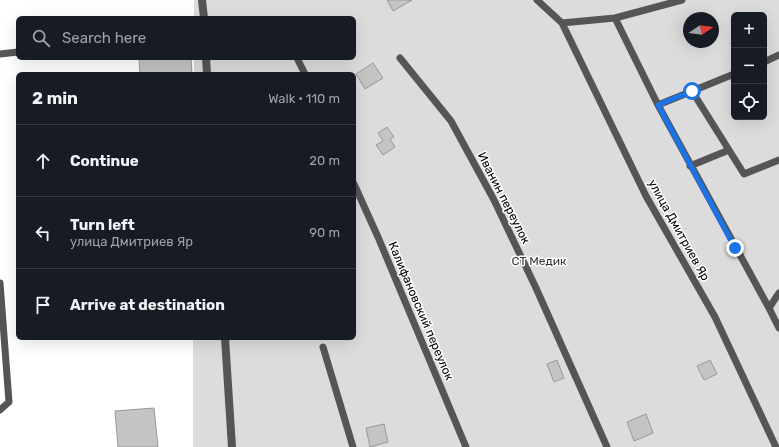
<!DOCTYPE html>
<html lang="en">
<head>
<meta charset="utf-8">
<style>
  body { margin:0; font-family:Rubik,sans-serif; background:#242831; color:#f1f3f6 }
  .controls { position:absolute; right:12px; top:12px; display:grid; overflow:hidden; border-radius:6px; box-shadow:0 4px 16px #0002 }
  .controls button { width:36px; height:36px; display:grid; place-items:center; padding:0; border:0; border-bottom:1px solid #363941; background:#171b24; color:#f1f3f6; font:20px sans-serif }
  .compass { position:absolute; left:683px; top:12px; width:36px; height:36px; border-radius:50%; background:#171b24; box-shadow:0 4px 16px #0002; rotate:77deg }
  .stop { position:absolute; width:12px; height:12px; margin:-9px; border:3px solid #1a73e8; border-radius:50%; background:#fff }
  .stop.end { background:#1a73e8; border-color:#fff; box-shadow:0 1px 4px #0008 }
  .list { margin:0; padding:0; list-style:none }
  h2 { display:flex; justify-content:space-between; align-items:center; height:52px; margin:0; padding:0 16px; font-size:17px }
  h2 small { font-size:13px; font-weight:400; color:#9ea1a6 }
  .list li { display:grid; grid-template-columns:26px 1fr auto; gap:12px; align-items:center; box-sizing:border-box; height:72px; padding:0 16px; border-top:1px solid #363941 }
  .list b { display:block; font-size:15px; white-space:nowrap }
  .list p { margin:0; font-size:13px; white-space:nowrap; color:#9ea1a6 }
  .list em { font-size:13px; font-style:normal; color:#9ea1a6 }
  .icon { flex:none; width:22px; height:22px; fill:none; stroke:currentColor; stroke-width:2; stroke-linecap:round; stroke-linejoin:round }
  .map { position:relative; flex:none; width:779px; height:447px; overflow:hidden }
  .search { position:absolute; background:#171b24; box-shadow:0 4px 16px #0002; left:16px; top:16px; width:340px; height:44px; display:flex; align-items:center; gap:10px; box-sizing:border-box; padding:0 14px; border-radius:6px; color:#9ea1a6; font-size:15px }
  .panel { position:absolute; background:#171b24; box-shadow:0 4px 16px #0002; left:16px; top:72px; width:340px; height:268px; border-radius:6px }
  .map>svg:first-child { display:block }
  .green { fill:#dcdcdc; fill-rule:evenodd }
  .building { fill:#c4c4c4; stroke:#999 }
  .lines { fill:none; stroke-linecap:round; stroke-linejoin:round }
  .service { stroke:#555; stroke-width:7 }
  .minor { stroke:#555; stroke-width:8 }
  .route { stroke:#1a73e8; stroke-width:5 }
  .labels { text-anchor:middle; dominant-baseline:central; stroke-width:3; stroke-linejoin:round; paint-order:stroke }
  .street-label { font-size:12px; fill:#000; stroke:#fff }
  .park-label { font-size:12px; fill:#333; stroke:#fff }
</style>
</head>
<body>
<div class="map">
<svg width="779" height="447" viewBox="0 0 779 447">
  <rect width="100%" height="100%" fill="#fff"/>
  <path class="green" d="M194,0H779V447H193V338H354V74H194V58H354V18H194ZM734,15H764V117H734ZM689,18H713V42H689Z"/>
  <path class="building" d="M387,0H412L393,11Z
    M139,58H191L192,74H140Z
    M373,63L383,78L365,89L356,74Z
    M387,127L394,137L390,139L395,147L383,155L376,145L383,141L378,133Z
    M557,360L564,378L554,382L547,364Z
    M710,360L717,374L704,380L697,366Z
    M154,408L158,447H118L115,411Z
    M646,414L653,433L634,441L627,422Z
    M384,424L388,442L370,447L366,428Z"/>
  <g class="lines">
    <path class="service" d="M537,0L562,23L615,18L658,105L769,308
      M615,18L682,0
      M562,23L646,196L715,317L776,447
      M0,54L18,52
      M297,58L305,74
      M400,58L451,121L494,200L536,288L607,447
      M764,62L779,55
      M692,91L744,174L779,160
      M658,105L734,74
      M690,166L729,150
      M354,184L378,237L466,447
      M0,283L9,402L0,410
      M779,293L769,308L779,328
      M323,347L353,447"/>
    <path class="minor" d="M202,0L204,18
      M206,58L207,74
      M225,338L232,447"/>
  </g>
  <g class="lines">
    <path class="route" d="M692,91L658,105L735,248"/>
  </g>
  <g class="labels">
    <g class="street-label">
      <text transform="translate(504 198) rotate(63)">Иванин переулок</text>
      <text transform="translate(679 230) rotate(61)">улица Дмитриев Яр</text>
      <text transform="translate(421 311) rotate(67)">Калифановский переулок</text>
    </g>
    <g class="park-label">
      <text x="539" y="261">СТ Медик</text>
    </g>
  </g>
</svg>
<div class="controls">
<button>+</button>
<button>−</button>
<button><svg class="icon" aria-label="locate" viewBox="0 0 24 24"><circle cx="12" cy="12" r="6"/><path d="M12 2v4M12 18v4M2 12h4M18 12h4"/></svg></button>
</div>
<svg class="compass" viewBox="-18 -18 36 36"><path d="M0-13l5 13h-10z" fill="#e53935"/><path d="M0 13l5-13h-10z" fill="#9ea1a6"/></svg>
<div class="stop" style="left:692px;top:91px"></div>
<div class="stop end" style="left:735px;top:248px"></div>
<div class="search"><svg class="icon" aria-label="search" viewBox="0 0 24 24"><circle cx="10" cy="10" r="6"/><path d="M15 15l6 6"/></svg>Search here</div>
<section class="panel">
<h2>2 min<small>Walk · 110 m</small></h2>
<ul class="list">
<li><svg class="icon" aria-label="ahead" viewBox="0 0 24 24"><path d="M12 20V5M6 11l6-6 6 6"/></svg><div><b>Continue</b></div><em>20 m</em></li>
<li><svg class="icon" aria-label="left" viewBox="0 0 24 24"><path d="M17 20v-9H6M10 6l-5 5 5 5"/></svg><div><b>Turn left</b><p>улица Дмитриев Яр</p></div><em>90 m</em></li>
<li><svg class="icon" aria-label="arrive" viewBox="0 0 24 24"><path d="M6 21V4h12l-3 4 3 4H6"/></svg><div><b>Arrive at destination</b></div></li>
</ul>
</section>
</div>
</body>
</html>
